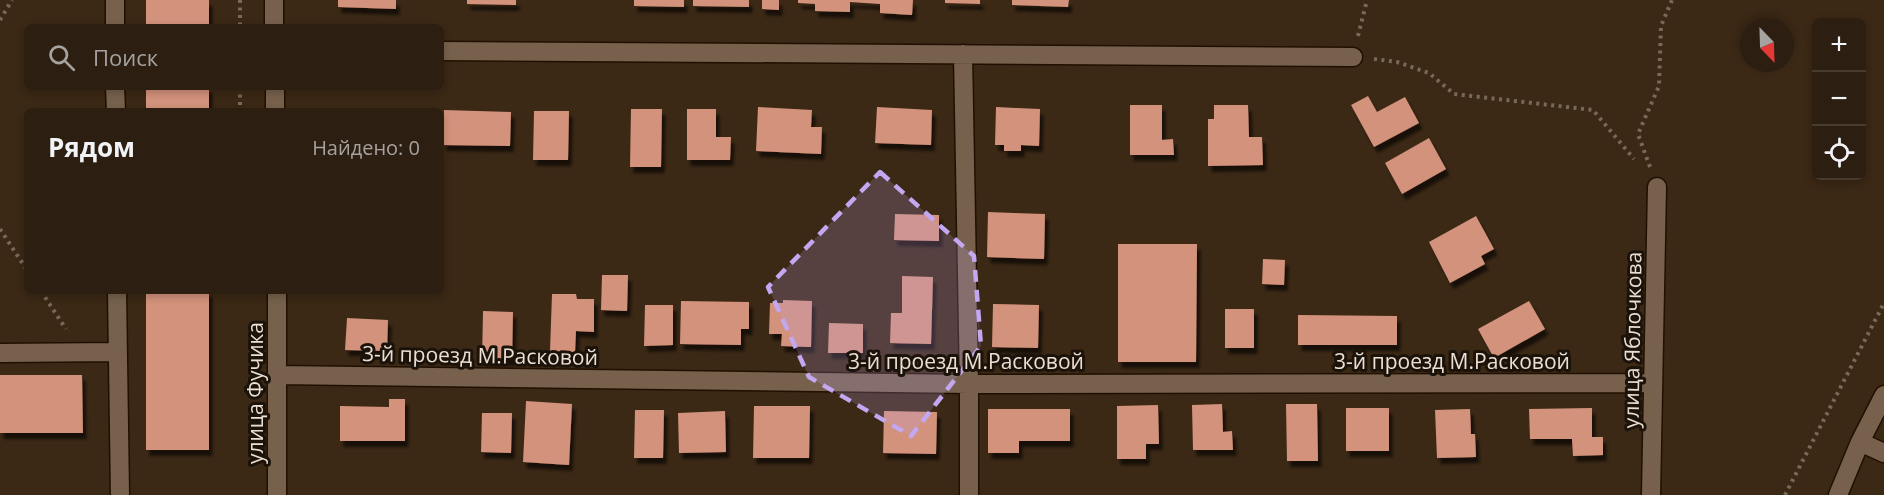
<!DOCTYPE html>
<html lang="ru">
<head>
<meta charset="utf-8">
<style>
  body { margin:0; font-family:"Open Sans",sans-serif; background:#342719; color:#f1f3f6 }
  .controls { position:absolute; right:18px; top:18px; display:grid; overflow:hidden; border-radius:9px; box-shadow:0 3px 9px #0003 }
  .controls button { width:54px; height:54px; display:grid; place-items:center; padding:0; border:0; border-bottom:2px solid #483c30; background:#2c1e10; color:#f1f3f6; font:30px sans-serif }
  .compass { position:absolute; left:1740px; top:18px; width:54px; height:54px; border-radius:50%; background:#2c1e10; box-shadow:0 3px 9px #0003; rotate:157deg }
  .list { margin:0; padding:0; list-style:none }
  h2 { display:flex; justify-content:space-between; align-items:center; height:78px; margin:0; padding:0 24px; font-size:26px }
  h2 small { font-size:20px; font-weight:400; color:#a6a29f }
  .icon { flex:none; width:33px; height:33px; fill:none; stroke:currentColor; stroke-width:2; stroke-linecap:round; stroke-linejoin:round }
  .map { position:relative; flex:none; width:1884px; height:495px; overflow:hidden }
  .search { position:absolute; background:#2c1e10; box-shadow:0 3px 9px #0003; left:24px; top:24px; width:420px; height:66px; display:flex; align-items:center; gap:15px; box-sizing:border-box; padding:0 21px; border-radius:9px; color:#a6a29f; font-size:22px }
  .panel { position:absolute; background:#2c1e10; box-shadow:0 3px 9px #0003; left:24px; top:108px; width:420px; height:186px; border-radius:9px }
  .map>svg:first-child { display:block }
  .building { fill:#d3927b; filter:url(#shadow) }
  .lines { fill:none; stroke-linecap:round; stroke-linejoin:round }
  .minor-casing { stroke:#211001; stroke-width:21 }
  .path { stroke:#796958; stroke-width:4; stroke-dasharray:3 4.5; stroke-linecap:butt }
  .minor { stroke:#77614c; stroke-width:18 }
  .marked { fill:#c4a7f1; fill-opacity:0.2; stroke:#c4a7f1; stroke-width:4.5; stroke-dasharray:12 8; stroke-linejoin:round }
  .labels { text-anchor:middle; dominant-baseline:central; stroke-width:6; stroke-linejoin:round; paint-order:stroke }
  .street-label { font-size:21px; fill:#ebded3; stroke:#1b130a }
</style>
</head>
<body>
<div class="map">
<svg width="1884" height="495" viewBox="0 0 1884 495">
  <defs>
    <filter id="shadow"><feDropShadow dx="3.5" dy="6" stdDeviation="1.5" flood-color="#0009"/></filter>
  </defs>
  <rect width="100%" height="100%" fill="#3b2815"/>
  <path class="building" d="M146,0H209V27H146Z
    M338,0H396V9L338,7Z
    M467,0H516V5L467,4Z
    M634,0H684V7L634,6Z
    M693,0H749V7L693,6Z
    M762,0H779V10L762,9Z
    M798,0H913L912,15L880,13V4L850,2V12L815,11V4L798,3Z
    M945,0H980V4L945,3Z
    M1012,0H1069L1068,7L1012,5Z
    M146,87H209V111H146Z
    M1368,96L1377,112L1405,97L1419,123L1374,147L1351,105Z
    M1130,105H1162V140L1173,139L1174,155H1130Z
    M1214,105H1248L1249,137H1262L1263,165L1208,166V119H1214Z
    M758,107L812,110L811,127H822L821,154L756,151Z
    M877,107L932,110L931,145L875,143Z
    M996,107L1040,109L1039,146L1021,145V151H1004V145H995Z
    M631,109H662L661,167H630Z
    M687,109H716V137H731L730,160H687Z
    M444,110L511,112L510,146L443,145Z
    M534,111H569L568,160H533Z
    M1429,138L1446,169L1402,194L1385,163Z
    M988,212L1045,214L1044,259L987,257Z
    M895,214L939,215V241L894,240Z
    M1476,216L1494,249L1481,256L1485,264L1450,283L1429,242Z
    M1118,244H1197L1196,362H1118Z
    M1263,259L1285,260L1284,285L1262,284Z
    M602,275H628L627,311L601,310Z
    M902,276L933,277L931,344L890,343L891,313H902Z
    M146,291H209V450H146Z
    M552,294H576L577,299H594V332L576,331L575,352L550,351Z
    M783,300L812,301L811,347L781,346L782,334H769L770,303H783Z
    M681,301L749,302V329H741V345L680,344Z
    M1529,301L1545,329L1494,358L1478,329Z
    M993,304L1039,305L1038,348L992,347Z
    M645,305H673V345L644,346Z
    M1225,309H1254V348H1225Z
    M483,311L513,312L512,360H482Z
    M1298,315L1397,316V345H1298Z
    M347,318L388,320L387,351L345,350Z
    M829,323L863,324V353H828Z
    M0,375H82L83,433H0Z
    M389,399H405V441H340V406L389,407Z
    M526,401L572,404L569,465L523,462Z
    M1222,404L1223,432L1232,431L1233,450H1193L1192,405Z
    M1286,404H1317L1318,461H1287Z
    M1158,405L1159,444H1146V459H1117V406Z
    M754,406H810L809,458H753Z
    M1346,408H1389V451H1346Z
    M1592,408V437H1603V455L1573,456L1572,439H1530L1529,409Z
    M988,409H1070V441H1019V453H988Z
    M1470,409L1471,434H1475L1476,457L1437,458L1435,410Z
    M635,410H664L663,458H634Z
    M725,411L726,452L679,453L678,413Z
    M884,411L937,412L936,454L883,453Z
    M482,413H512L511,453L481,452Z"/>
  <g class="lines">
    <g class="minor-casing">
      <path id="minor" d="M115,0V27
        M274,0V27
        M441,51L1353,57
        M963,54L969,384V495
        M115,87L116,111
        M275,87V111
        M117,291L120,495
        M277,291V495
        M0,353L117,352
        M278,375L969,384L1653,383
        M1860,442L1884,453
        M1651,495L1657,187
        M1838,495L1860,442L1884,395"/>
    </g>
    <path class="path" d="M240,0V27
      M0,20L12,0
      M1358,36L1367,0
      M1374,59L1397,62L1429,73L1454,94L1593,110L1634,159
      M240,87V111
      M1650,167L1638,134L1659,86L1661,26L1672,0
      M0,229L27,270
      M41,291L66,329
      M1785,495L1884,303"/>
    <use href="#minor" class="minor"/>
  </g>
  <path class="marked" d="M880,172L974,256L981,346L911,436L809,377L768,287Z"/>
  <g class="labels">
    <g class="street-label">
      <text transform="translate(1632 340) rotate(-89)">улица Яблочкова</text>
      <text transform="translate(480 355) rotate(1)">3-й проезд М.Расковой</text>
      <text x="966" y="361">3-й проезд М.Расковой</text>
      <text x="1452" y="361">3-й проезд М.Расковой</text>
      <text transform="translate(255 393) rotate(-90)">улица Фучика</text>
    </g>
  </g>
</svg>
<div class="controls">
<button>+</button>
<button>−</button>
<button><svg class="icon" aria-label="locate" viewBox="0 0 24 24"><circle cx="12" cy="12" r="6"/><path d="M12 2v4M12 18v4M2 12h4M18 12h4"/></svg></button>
</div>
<svg class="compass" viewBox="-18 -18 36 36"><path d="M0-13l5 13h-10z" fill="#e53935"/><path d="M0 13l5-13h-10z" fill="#a6a29f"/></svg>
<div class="search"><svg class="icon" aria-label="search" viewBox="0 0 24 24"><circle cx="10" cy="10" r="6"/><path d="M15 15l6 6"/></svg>Поиск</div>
<section class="panel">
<h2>Рядом<small>Найдено: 0</small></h2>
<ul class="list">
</ul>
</section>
</div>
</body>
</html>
